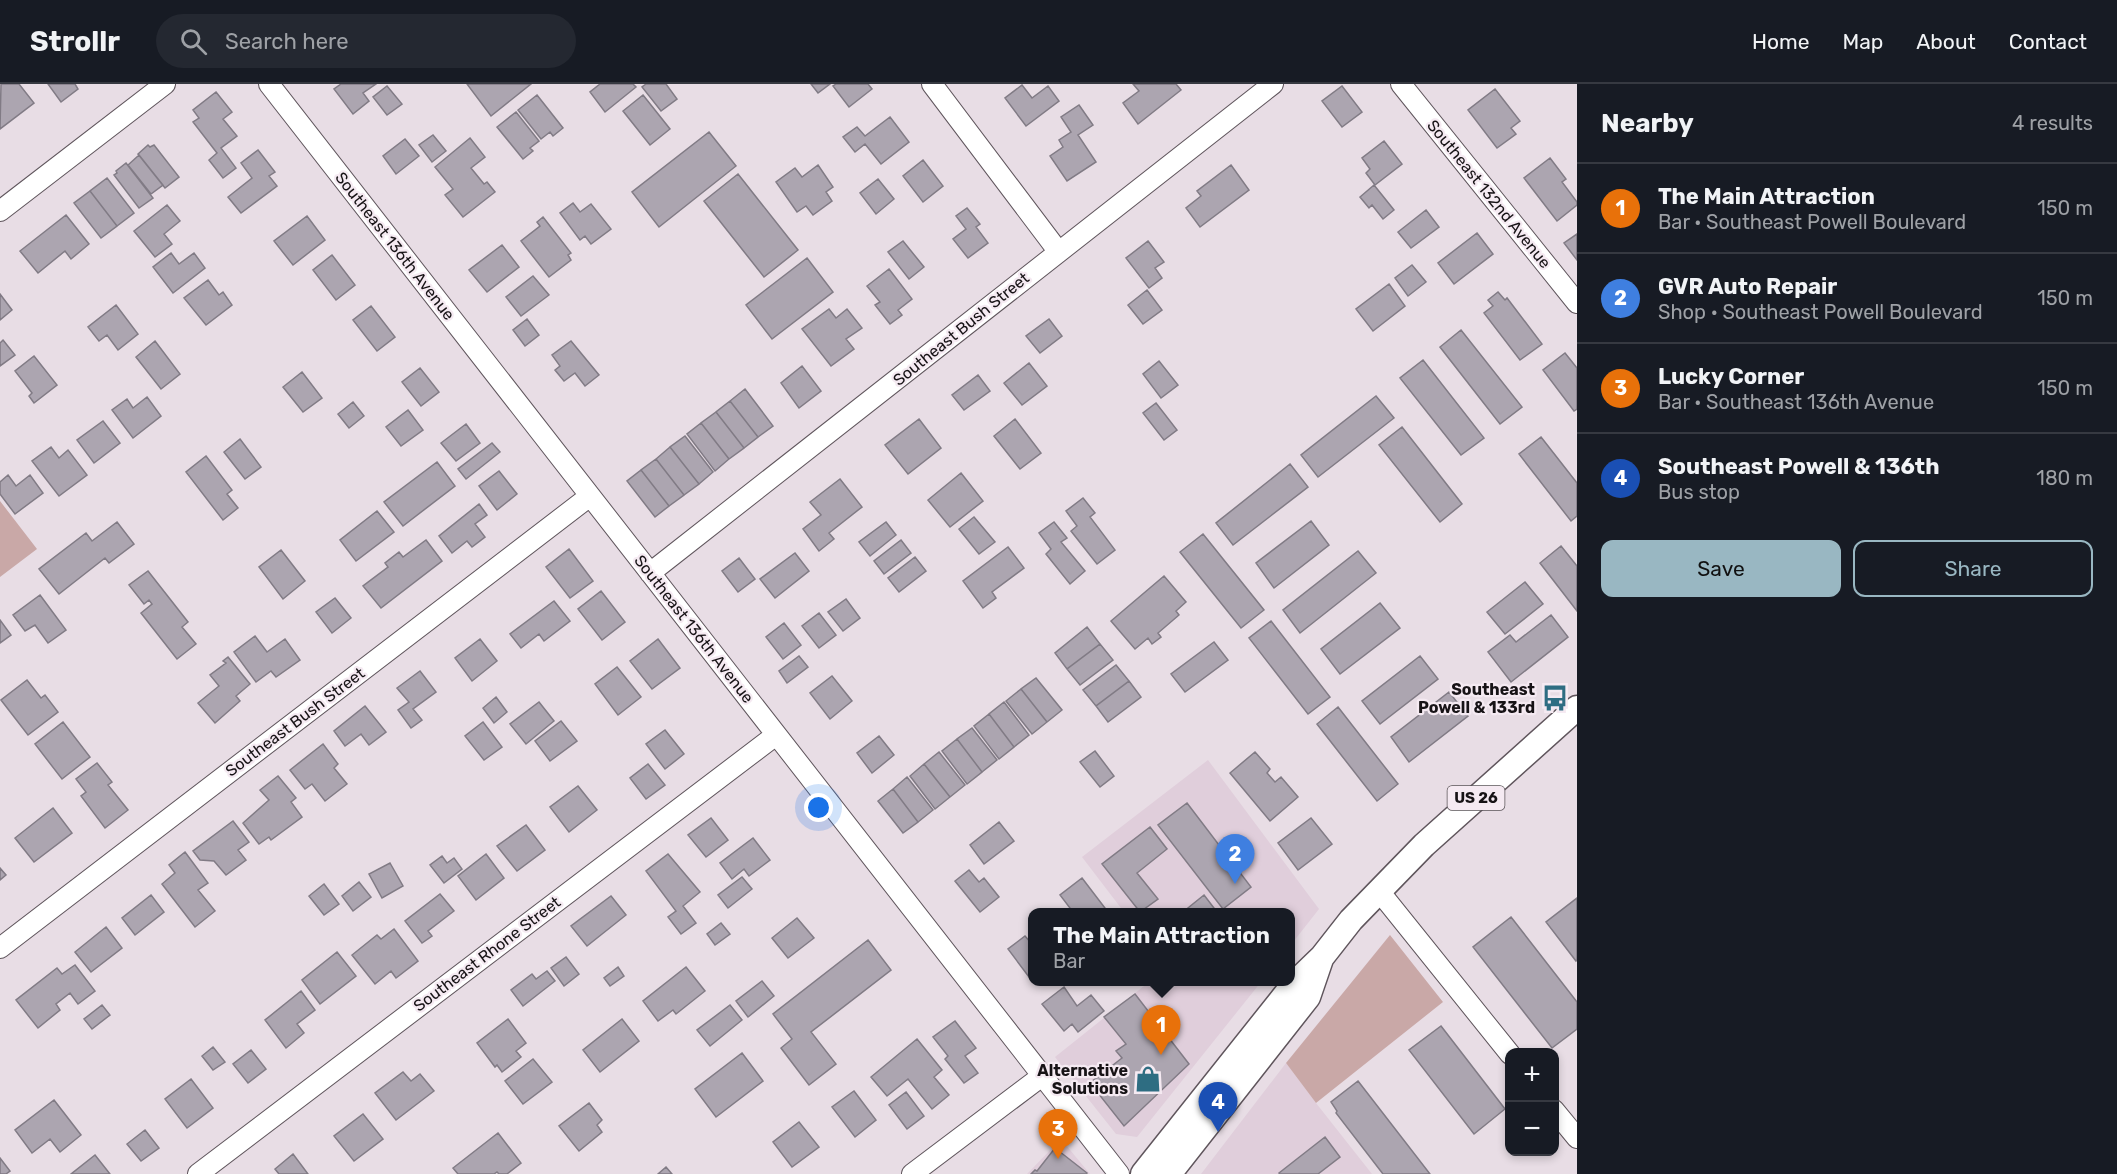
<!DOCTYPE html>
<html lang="en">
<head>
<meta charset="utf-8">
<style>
  body { margin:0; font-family:Rubik,sans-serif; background:#242831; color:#f1f3f6 }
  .controls { position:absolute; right:18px; bottom:18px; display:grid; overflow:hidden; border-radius:12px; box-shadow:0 3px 9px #0003 }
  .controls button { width:54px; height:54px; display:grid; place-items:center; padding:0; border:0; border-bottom:2px solid #363941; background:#171b24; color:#f1f3f6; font:30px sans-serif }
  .you { position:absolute; left:819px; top:724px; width:21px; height:21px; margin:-15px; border:4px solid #fff; border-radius:50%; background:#1a73e8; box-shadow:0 0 0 9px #1a73e833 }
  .badge { display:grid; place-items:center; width:39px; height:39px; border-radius:50%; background:#99b7c2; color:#fff; font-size:20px; font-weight:700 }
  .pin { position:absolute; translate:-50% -50px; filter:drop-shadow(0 2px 3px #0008) }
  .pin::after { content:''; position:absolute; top:32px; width:21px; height:18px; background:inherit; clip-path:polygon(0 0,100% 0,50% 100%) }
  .popup { position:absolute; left:1028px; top:824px; width:267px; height:78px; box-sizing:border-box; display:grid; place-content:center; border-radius:12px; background:#171b24; filter:drop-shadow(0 2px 4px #0005); font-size:20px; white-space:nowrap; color:#9ea1a6 }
  .popup b { font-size:22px; color:#f1f3f6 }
  .popup::after { content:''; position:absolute; left:50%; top:100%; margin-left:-12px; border:12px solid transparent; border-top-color:#171b24 }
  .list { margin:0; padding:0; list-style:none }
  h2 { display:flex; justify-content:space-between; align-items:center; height:78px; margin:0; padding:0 24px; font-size:26px }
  h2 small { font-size:20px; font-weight:400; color:#9ea1a6 }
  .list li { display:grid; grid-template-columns:39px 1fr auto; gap:18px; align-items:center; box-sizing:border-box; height:90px; padding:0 24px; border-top:2px solid #363941 }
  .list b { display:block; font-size:22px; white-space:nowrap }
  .list p { margin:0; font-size:20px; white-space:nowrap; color:#9ea1a6 }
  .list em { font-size:20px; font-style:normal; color:#9ea1a6 }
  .actions { display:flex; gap:12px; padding:18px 24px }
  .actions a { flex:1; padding:14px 0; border:2px solid #99b7c2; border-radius:12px; text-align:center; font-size:21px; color:#99b7c2 }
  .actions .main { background:#99b7c2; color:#111 }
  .icon { flex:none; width:33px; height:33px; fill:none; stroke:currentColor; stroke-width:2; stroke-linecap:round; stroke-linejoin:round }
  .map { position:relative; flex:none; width:1577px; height:1090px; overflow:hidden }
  header { display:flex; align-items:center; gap:36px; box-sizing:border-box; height:84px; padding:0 30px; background:#171b24; border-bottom:2px solid #363941 }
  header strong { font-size:28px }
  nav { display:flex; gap:33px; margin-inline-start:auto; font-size:21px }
  .search { width:420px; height:54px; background:#242831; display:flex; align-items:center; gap:15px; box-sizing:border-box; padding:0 21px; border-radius:33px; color:#9ea1a6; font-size:22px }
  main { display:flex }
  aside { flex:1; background:#171b24 }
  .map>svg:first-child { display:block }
  .built { fill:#e0cedb }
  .green { fill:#c9a8a7 }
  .building { fill:#aca5b0; stroke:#817b85; stroke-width:1.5 }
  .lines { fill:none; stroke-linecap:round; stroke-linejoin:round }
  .minor-casing { stroke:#5f555c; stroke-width:22 }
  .major-casing { stroke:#5f555c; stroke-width:27 }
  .minor { stroke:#fff; stroke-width:20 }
  .major { stroke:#fff; stroke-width:24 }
  .labels { text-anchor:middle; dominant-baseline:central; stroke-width:4.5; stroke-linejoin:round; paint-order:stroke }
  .shield { fill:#f5eaf2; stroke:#5a5458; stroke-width:1.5 }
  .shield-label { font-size:15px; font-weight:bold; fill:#171316 }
  .street-label { font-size:16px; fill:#171316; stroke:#f5eaf2 }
  .poi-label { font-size:16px; font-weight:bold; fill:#171316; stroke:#f5eaf2; text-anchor:end }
</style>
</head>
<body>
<header>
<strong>Strollr</strong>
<div class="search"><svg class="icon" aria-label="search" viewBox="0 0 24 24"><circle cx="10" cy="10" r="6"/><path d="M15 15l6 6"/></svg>Search here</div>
<nav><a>Home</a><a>Map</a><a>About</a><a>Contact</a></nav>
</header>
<main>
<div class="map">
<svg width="1577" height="1090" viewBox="0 0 1577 1090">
  <rect width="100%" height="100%" fill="#e8dde5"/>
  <path class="built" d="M1208,676L1319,825L1290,862V828H1124L1082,773Z
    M1149,898H1261L1137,1053L1116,1050L1055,973Z
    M1286,979L1316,1019L1372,1090H1201Z
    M1061,1055L1090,1090H1027Z"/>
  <path class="green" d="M0,417L37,465L0,493Z
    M1390,851L1443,918L1316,1019L1286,979Z"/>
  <path class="building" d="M1,0H19L34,19L0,45Z
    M48,0H75L78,5L61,18Z
    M341,0H376L363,9L369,17L353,30L334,5Z
    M467,0H531L491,32Z
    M600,0H633L636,3L605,28L590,8Z
    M646,0H666L677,15L661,27L642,3Z
    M811,0H830L818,9Z
    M836,0H868L872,5L849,23L833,2Z
    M1133,0H1176L1181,6L1138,40L1123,19L1139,7Z
    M1022,1L1032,14L1048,2L1059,17L1026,42L1005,14Z
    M387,2L402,20L387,31L373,13Z
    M1342,2L1362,28L1342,43L1322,17Z
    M1495,5L1520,37L1511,44L1516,50L1497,64L1468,26Z
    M216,8L232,28L223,35L237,52L221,64L236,84L223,94L209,76L217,69L193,38L199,34L193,26Z
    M537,11L563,44L553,52L550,48L541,55L518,26Z
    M643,11L670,45L650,61L623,27Z
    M1079,21L1093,41L1078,51L1096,78L1067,97L1050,72L1063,63L1059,56L1071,48L1061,33Z
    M516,28L539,57L530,64L533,67L523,75L497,43Z
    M890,33L909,58L881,80L865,60L855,68L843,53L857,43L865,52Z
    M709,48L736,82L659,143L632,108Z
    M433,51L446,67L432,78L419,61Z
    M470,54L485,73L471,84L484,100L487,98L495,108L463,133L445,111L453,105L435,83Z
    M405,55L419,72L396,90L383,72Z
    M1384,57L1402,80L1375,101L1366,89L1370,85L1362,74Z
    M148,61L150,63L154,61L179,93L165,104L138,70Z
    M258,66L275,88L269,92L277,102L241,129L228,113L252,94L241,79Z
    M139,71L163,101L151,110L128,81Z
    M1550,74L1566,95L1562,98L1577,118V121L1557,137L1524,94Z
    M923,76L943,102L923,118L903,92Z
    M126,79L153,114L139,124L114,91L117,89L116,87Z
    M818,81L833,103L826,108L832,117L813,131L806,122L797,128L776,98L795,84L802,93Z
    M1231,81L1249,106L1200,143L1186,124L1201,112L1197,107Z
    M738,90L798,166L764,193L704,117Z
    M107,94L134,129L117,142L90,107Z
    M878,95L894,115L876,130L860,109Z
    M1374,101L1394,126L1383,135L1372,121L1369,124L1360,113Z
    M90,107L117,142L101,154L74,119Z
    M573,119L580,128L591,120L611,145L591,160L585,152L580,156L560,129Z
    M167,121L180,137L164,150L172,160L155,173L134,147Z
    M967,124L980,140L976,143L988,159L968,174L953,155L966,145L956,132Z
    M1426,126L1439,143L1411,164L1398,148Z
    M66,131L89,160L71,175L65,167L38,189L20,167Z
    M307,132L325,156L293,181L274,157Z
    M543,133L571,169L568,171L571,176L549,193L521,157L540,142L537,138Z
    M1477,149L1493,170L1454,200L1438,179Z
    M1577,150V176L1564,159Z
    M903,157L924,183L909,195L888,168Z
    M1148,157L1164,178L1155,184L1162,194L1149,204L1126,174Z
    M502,161L519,183L487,208L469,186Z
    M171,169L179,180L194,169L205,184L173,209L153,183Z
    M332,171L355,201L336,216L313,186Z
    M807,174L833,208L772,255L746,221Z
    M1412,181L1426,198L1408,212L1395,194Z
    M889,185L912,215L898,226L902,231L890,240L875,221L880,218L867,202Z
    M533,192L549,211L521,232L506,213Z
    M208,196L219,211L223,208L232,221L206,241L184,214Z
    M1389,200L1405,222L1373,247L1356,225Z
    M1147,206L1162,226L1143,240L1128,221Z
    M1498,208L1505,216L1507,214L1542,260L1520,276L1484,229L1493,222L1488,216Z
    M0,210L12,226L0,236Z
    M116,221L138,250L118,266L107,251L99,257L88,243Z
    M371,222L395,253L377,267L353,236Z
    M829,225L836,234L847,225L862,244L846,255L854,265L831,282L802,245Z
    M527,235L539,251L525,262L513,246Z
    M1049,235L1062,252L1040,269L1026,252Z
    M1461,246L1522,323L1500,340L1440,263Z
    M3,256L15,271L0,282V259Z
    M155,257L180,290L161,305L136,273Z
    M571,257L599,291L585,302L575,289L564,297L555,286L560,282L552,271Z
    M1565,269L1577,284V325L1574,327L1543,286Z
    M34,272L57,301L34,319L29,312L32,309L15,287Z
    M1423,276L1484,354L1461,371L1400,294Z
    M1159,277L1178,301L1161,314L1143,290Z
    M1029,279L1047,302L1022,321L1004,299Z
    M802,282L821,307L799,324L781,299Z
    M420,284L439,308L421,322L402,298Z
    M302,288L322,314L303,328L283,303Z
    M978,291L990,307L964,326L952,311Z
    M745,305L773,342L758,353L730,317Z
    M1376,312L1394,334L1318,393L1301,371Z
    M147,313L161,332L133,354L112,326L127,315L133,324Z
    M730,317L758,353L744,364L716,328Z
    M353,318L364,332L349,344L338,330Z
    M1156,319L1177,346L1164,356L1143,329Z
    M408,326L423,346L401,362L386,343Z
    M716,328L744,364L729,375L701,339Z
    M919,335L941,364L908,390L885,361Z
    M1015,335L1041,369L1020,385L994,352Z
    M103,337L120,359L94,379L77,356Z
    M701,339L729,375L715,387L687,350Z
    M466,340L480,359L456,377L441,359Z
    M1402,343L1462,420L1440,438L1379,361Z
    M685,352L713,388L699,400L670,363Z
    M1541,353L1577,399V432L1571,437L1519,370Z
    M240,355L261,383L245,395L224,368Z
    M492,359L500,368L466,395L458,385Z
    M51,363L59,374L68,366L87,391L59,412L32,377Z
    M670,363L699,400L684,411L656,375Z
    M206,372L232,406L227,410L238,424L223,436L186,388Z
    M656,375L684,411L669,422L641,386Z
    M437,378L455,402L403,442L384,418Z
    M1290,380L1308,403L1233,461L1216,439Z
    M641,386L669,422L655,433L627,397Z
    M499,387L517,410L497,426L479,402Z
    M961,389L983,417L950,443L928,416Z
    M8,391L16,402L30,391L43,409L15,430L0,410V398Z
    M840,395L862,423L829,449L834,455L819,467L803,445L821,431L810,418Z
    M1083,414L1095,429L1090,433L1115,466L1097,480L1071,447L1077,442L1066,427Z
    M479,420L487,431L475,440L485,453L472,463L467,457L452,469L439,452Z
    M377,427L394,448L356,477L340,456Z
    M974,433L995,458L979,470L959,445Z
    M1311,437L1329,461L1274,504L1256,479Z
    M117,438L134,460L109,479L105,474L59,510L39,485L86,449L92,457Z
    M886,438L896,451L870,472L859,458Z
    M1054,438L1067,454L1061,458L1085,487L1070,500L1046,470L1051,465L1039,449Z
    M1203,450L1264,526L1241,544L1180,468Z
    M426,456L442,477L381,524L363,502L388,483L385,479L399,468L403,473Z
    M901,456L911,469L884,490L874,477Z
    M1561,462L1577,482V527L1540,479Z
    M1008,463L1024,484L992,508L996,514L983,524L963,497Z
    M569,465L593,497L570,514L546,483Z
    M281,466L305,497L283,515L259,483Z
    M1358,467L1376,489L1300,549L1283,526Z
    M795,469L809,487L775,514L760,495Z
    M915,473L926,487L899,508L888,494Z
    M739,474L755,495L738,508L722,487Z
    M148,487L188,538L182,543L196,560L177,575L141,529L152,520L149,516L144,520L129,501Z
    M1164,492L1186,518L1176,527L1179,531L1158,549L1161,553L1152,560L1148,554L1135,565L1111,537Z
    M1525,498L1543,520L1505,550L1487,528Z
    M601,507L625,538L602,556L578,525Z
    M40,511L66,546L48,559L35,541L25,547L13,531Z
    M335,514L351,534L332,549L316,528Z
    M846,515L860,534L843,547L828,528Z
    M554,517L570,537L544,557L539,550L521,564L510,550Z
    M1380,519L1400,544L1340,590L1321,565Z
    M819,529L836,551L819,564L802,542Z
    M1551,531L1568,553L1511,598L1488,568L1510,551L1516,558Z
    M0,536L11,551L0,559Z
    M1271,537L1330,613L1308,630L1249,554Z
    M784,539L801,561L783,575L766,553Z
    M1087,543L1100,560L1067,585L1055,569Z
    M255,552L267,568L285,555L300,576L276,593L271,587L256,598L234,568Z
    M480,555L497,577L472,597L455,574Z
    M658,555L680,584L652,605L630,577Z
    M1214,558L1228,576L1185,608L1171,590Z
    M1100,560L1113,576L1080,601L1067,585Z
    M799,572L808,583L787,599L779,587Z
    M1420,572L1438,595L1380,640L1362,617Z
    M228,573L250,600L236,612L240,617L215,639L198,619L219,602L210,591L226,579L223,577Z
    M1116,581L1129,597L1096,622L1083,606Z
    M617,583L641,613L618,631L595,600Z
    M420,587L436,608L413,625L422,636L411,644L398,626L409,618L397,604Z
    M832,592L852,617L830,635L810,609Z
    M1036,594L1062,626L1047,638L1021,605Z
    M27,596L41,614L45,611L58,628L28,651L1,616Z
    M1129,597L1141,613L1108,638L1096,622Z
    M1021,605L1047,638L1032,650L1006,617Z
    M1449,608L1468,632L1409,678L1391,653Z
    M496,613L507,628L494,639L483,624Z
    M539,618L554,637L526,660L510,640Z
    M1004,618L1029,651L1014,663L989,630Z
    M365,622L386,648L369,661L361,650L345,662L334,647Z
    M1338,623L1398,700L1377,717L1317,640Z
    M989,630L1014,663L999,675L974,642Z
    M561,637L577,657L550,677L535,657Z
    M63,638L90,673L62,695L35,660Z
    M483,638L502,663L484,676L465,652Z
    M972,644L997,676L982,688L957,655Z
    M665,646L684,670L665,685L646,660Z
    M879,652L894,671L872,689L857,669Z
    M957,655L982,688L967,700L942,667Z
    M323,660L338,680L334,684L347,700L325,717L312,700L305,705L290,686Z
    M1095,667L1114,692L1100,703L1080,678Z
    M939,668L965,701L950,713L924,680Z
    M1255,668L1270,685L1267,689L1275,698L1281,693L1298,713L1270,737L1230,689Z
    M97,679L112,698L108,701L128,726L105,744L81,712L86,708L76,695Z
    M648,680L665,701L646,715L630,694Z
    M924,680L950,713L935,725L910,692Z
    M278,692L296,714L291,718L302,733L271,756L269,753L259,760L243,739L269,716L260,706Z
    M907,693L933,726L918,738L893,705Z
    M578,702L597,726L569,748L550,723Z
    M893,705L918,738L903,749L878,717Z
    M1187,719L1251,803L1223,825L1158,741Z
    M53,724L72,749L34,778L15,754Z
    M711,734L728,756L706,773L688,751Z
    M1311,734L1332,760L1298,786L1278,759Z
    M233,737L249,758L238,766L246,776L226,791L214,777L200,776L193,767Z
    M999,738L1014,757L984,780L970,761Z
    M526,741L545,766L517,787L497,762Z
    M1150,743L1167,765L1137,789L1158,815L1140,828L1102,780Z
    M753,754L770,776L749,792L744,785L732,795L720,779Z
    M185,768L208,799L198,806L215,827L195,843L162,800L175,789L169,781Z
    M486,770L504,794L476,816L458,792Z
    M668,770L700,808L683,822L696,839L681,850L668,833L676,827L646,787Z
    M442,772L447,779L454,774L462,785L444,799L430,781Z
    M390,779L403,802L382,814L369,790Z
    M0,784L6,791L0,796Z
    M969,786L979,798L984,794L999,813L980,828L955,797Z
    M742,793L752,805L728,824L718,811Z
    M1082,794L1108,828H1073L1060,811Z
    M359,798L371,813L353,827L342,812Z
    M324,800L339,820L324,831L309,812Z
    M440,810L454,827L428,847L432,852L422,859L405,837Z
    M151,811L164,828L135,851L122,834Z
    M1204,811L1217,828H1183Z
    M611,812L626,831L587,862L571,842Z
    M1577,814V876L1576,877L1546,838Z
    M1511,833L1577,918V945L1552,964L1473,863Z
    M797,834L814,854L788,874L772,854Z
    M721,839L730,850L715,861L707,850Z
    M106,843L122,864L91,888L75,868Z
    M394,845L418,877L396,894L391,887L375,900L352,871L377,851L381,855Z
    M1025,852L1032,860V891L1029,893L1008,865Z
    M868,856L891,886L811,948L836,980L809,1001L781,964L792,955L773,930Z
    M337,868L356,892L320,920L302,896Z
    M566,873L579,890L564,902L551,884Z
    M75,881L95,907L78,920L70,909L56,920L60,926L38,944L16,916L57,884L62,890Z
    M618,883L624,892L610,902L604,894Z
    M686,883L705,907L676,930L673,926L658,937L643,917Z
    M547,887L555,897L523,922L511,906L532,890L536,895Z
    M762,897L774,912L748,933L736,917Z
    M1064,903L1077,922L1091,911L1104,927L1078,948L1072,940L1064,947L1042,920Z
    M301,907L315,926L297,940L304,949L286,964L265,936Z
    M1135,910L1189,980L1124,1042L1090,999L1122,974L1116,967L1126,960L1104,933Z
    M102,921L110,931L92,945L84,935Z
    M730,921L742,936L710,962L697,946Z
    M508,935L526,959L516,967L521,973L502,988L497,981L495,983L477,959Z
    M622,935L639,957L600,988L583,966Z
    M955,937L976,964L965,972L978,989L964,999L945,975L948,972L933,953Z
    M1441,942L1505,1025L1474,1050L1409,966Z
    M917,955L942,986L934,993L949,1011L932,1025L908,995L887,1012L871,993Z
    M213,963L225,978L213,986L202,972Z
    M251,966L266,985L248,999L233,980Z
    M742,969L763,997L716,1033L695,1005Z
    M533,975L552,998L523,1020L505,997Z
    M403,988L411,997L420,990L434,1007L396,1036L375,1009Z
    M191,995L213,1024L187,1044L165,1015Z
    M1358,997L1430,1090H1383L1336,1029L1337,1027L1331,1018Z
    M854,1007L876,1036L855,1053L832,1023Z
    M906,1008L924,1032L907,1045L889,1021Z
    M54,1016L81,1051L60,1068L50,1055L32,1069L15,1046Z
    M589,1019L602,1036L597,1041L602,1048L579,1067L559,1042Z
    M363,1030L383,1055L354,1077L334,1052Z
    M799,1038L819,1063L792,1083L773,1058Z
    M145,1046L159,1064L141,1077L127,1060Z
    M498,1049L521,1079L507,1090H499L497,1088L494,1090H458L453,1084Z
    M1325,1053L1340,1073L1318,1090H1280L1279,1089Z
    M1055,1064L1087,1089L1086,1090H1031L1035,1086L1037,1087Z
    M293,1070L308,1090H279L275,1085Z
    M95,1071L110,1090H71Z
    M0,1074L10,1087L6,1090H0Z
    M666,1083L672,1090H658Z"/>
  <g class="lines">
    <g class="minor-casing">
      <path id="minor" d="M269,0L1119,1090
        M932,0L1058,167
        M1401,0L1577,219
        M0,127L165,0
        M650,489L1273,0
        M1379,807L1510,970
        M0,864L590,412
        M1554,1026L1577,1054
        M198,1090L776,651
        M912,1090L1042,992"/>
    </g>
    <g class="major-casing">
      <path id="major" d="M1143,1090L1294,900L1322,873L1351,836L1424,761L1577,624
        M1169,1090L1308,913L1321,875"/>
    </g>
    <use href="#minor" class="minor"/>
    <use href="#major" class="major"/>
  </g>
  <defs>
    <g id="bus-bare" transform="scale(2.07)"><path d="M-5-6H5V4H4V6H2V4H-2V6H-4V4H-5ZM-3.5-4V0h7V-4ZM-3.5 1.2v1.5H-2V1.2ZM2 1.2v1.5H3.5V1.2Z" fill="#2e6d82" stroke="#f5eaf2" stroke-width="2.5" paint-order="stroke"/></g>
    <g id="shop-bare" transform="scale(2.07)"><path d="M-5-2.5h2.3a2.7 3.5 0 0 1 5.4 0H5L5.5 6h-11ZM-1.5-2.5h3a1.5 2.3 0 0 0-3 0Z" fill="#2e6d82" stroke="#f5eaf2" stroke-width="2.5" paint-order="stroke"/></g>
  </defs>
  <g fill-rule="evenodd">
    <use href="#bus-bare" x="1555" y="614"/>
    <use href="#shop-bare" x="1148" y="995"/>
  </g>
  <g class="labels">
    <rect class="shield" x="1447.5" y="702" width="57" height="24" rx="4.5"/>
    <g class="shield-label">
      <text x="1476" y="714">US 26</text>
    </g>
    <g class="street-label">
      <text transform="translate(1489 110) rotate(51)">Southeast 132nd Avenue</text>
      <text transform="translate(395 162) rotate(52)">Southeast 136th Avenue</text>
      <text transform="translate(961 245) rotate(-39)">Southeast Bush Street</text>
      <text transform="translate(694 545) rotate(52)">Southeast 136th Avenue</text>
      <text transform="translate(295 638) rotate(-37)">Southeast Bush Street</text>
      <text transform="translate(487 870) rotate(-37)">Southeast Rhone Street</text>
    </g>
    <g class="poi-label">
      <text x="1535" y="605">Southeast<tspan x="1535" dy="18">Powell &amp; 133rd</tspan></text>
      <text x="1128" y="986">Alternative<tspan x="1128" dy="18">Solutions</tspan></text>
    </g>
  </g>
</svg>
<div class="controls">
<button>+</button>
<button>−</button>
</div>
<div class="you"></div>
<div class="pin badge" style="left:1161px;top:971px;background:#e8710a">1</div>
<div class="popup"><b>The Main Attraction</b>Bar</div>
<div class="pin badge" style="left:1235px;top:800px;background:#3f7fe0">2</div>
<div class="pin badge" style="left:1058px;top:1075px;background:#e8710a">3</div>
<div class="pin badge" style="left:1218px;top:1048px;background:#1a4fb4">4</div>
</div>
<aside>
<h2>Nearby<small>4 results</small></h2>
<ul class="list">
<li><span class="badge" style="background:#e8710a">1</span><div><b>The Main Attraction</b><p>Bar · Southeast Powell Boulevard</p></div><em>150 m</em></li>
<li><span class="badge" style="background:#3f7fe0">2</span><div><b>GVR Auto Repair</b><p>Shop · Southeast Powell Boulevard</p></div><em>150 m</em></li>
<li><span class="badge" style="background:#e8710a">3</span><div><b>Lucky Corner</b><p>Bar · Southeast 136th Avenue</p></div><em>150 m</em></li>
<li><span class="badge" style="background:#1a4fb4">4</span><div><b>Southeast Powell &amp; 136th</b><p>Bus stop</p></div><em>180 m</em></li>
</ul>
<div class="actions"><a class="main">Save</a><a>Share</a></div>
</aside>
</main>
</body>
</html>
